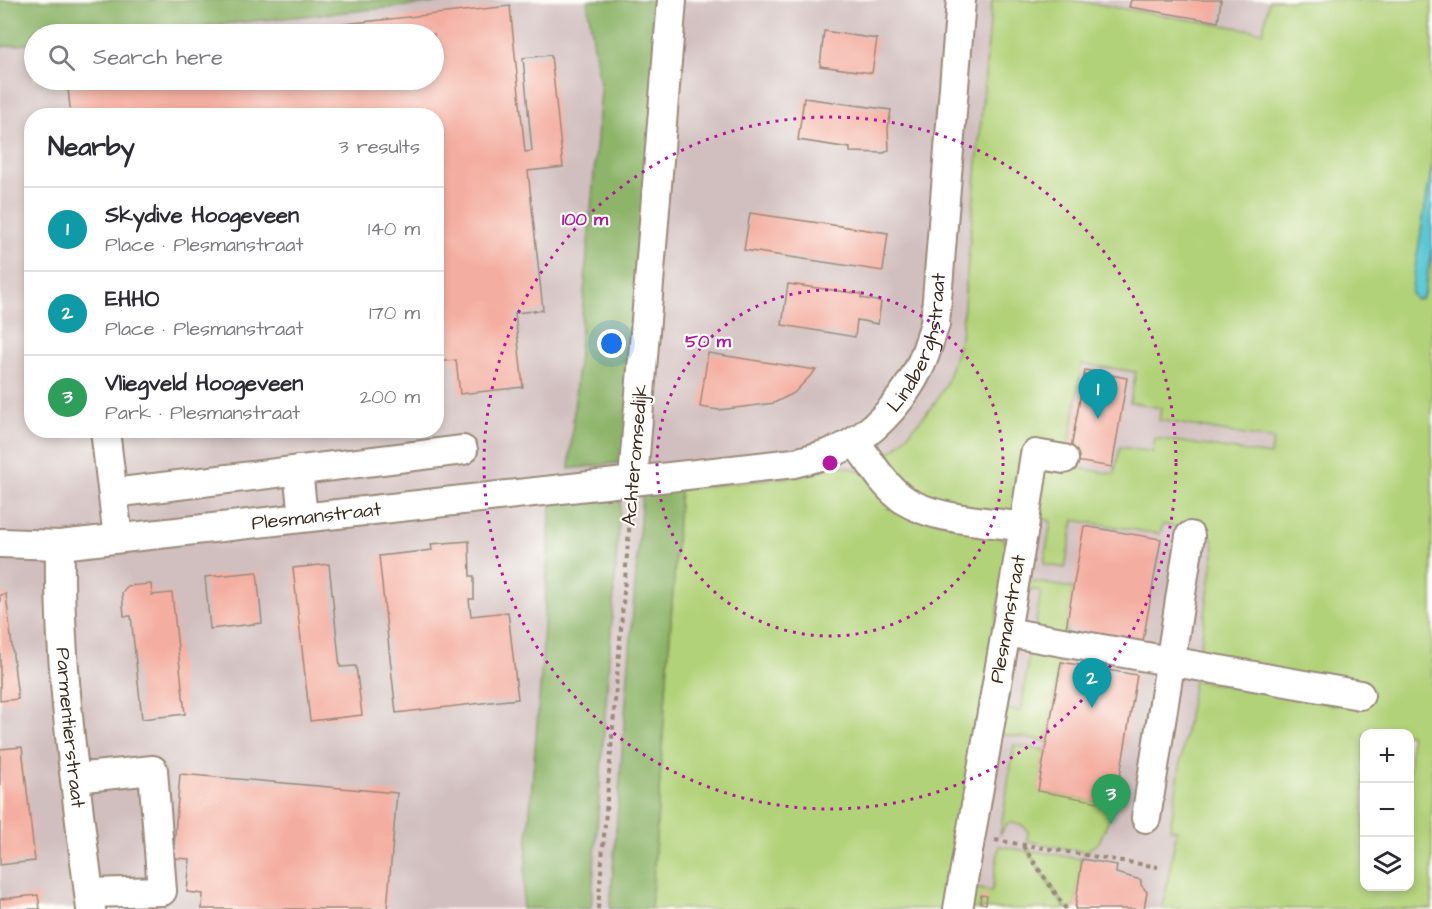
<!DOCTYPE html>
<html lang="en">
<head>
<meta charset="utf-8">
<style>
  body { margin:0; font-family:"Architects Daughter",sans-serif; background:#f2f2f3; color:#2b2b33 }
  .controls { position:absolute; right:18px; bottom:18px; display:grid; overflow:hidden; border-radius:12px; box-shadow:0 3px 9px #0003 }
  .controls button { width:54px; height:54px; display:grid; place-items:center; padding:0; border:0; border-bottom:2px solid #e1e1e2; background:#fff; color:#2b2b33; font:30px sans-serif }
  .you { position:absolute; left:612px; top:344px; width:21px; height:21px; margin:-15px; border:4px solid #fff; border-radius:50%; background:#1a73e8; box-shadow:0 0 0 9px #1a73e833 }
  .badge { display:grid; place-items:center; width:39px; height:39px; border-radius:50%; background:#b5179e; color:#fff; font-size:20px; font-weight:700 }
  .pin { position:absolute; translate:-50% -50px; filter:drop-shadow(0 2px 3px #0008) }
  .pin::after { content:''; position:absolute; top:32px; width:21px; height:18px; background:inherit; clip-path:polygon(0 0,100% 0,50% 100%) }
  .list { margin:0; padding:0; list-style:none }
  h2 { display:flex; justify-content:space-between; align-items:center; height:78px; margin:0; padding:0 24px; font-size:26px }
  h2 small { font-size:20px; font-weight:400; color:#7c7c81 }
  .list li { display:grid; grid-template-columns:39px 1fr auto; gap:18px; align-items:center; box-sizing:border-box; height:84px; padding:0 24px; border-top:2px solid #e1e1e2 }
  .list b { display:block; font-size:22px; white-space:nowrap }
  .list p { margin:0; font-size:20px; white-space:nowrap; color:#7c7c81 }
  .list em { font-size:20px; font-style:normal; color:#7c7c81 }
  .icon { flex:none; width:33px; height:33px; fill:none; stroke:currentColor; stroke-width:2; stroke-linecap:round; stroke-linejoin:round }
  .map { position:relative; flex:none; width:1432px; height:909px; overflow:hidden }
  .search { position:absolute; background:#fff; box-shadow:0 3px 9px #0003; left:24px; top:24px; width:420px; height:66px; display:flex; align-items:center; gap:15px; box-sizing:border-box; padding:0 21px; border-radius:33px; color:#7c7c81; font-size:22px }
  .panel { position:absolute; background:#fff; box-shadow:0 3px 9px #0003; left:24px; top:108px; width:420px; height:330px; border-radius:24px }
  .map>svg:first-child { display:block }
  .industrial { fill:#d1bfbf; fill-rule:evenodd }
  .green { fill:#b2d279; stroke:#767e4c; stroke-width:1.5; fill-rule:evenodd }
  .forest { fill:#8db469; stroke:#646f44; stroke-width:1.5 }
  .water { fill:#5cc8d5; stroke:#4c797a; stroke-width:1.5 }
  .building { fill:#f4aea1 }
  .lines { fill:none; stroke-linecap:round; stroke-linejoin:round }
  .minor-casing { stroke:#9a897a; stroke-width:32 }
  .path { stroke:#9a897a; stroke-width:4; stroke-dasharray:4.5 4.5; stroke-linecap:butt }
  .minor { stroke:#fff; stroke-width:28 }
  .ring { fill:none; stroke:#b5179e; stroke-width:3; stroke-dasharray:3 6 }
  .labels { text-anchor:middle; dominant-baseline:central; stroke-width:4.5; stroke-linejoin:round; paint-order:stroke }
  .street-label { font-size:20px; fill:#3b2a1e; stroke:#fdfcf7 }
  .centre { fill:#b5179e; stroke:#fdfcf7; stroke-width:3 }
  .ring-label { font-size:18px; text-anchor:middle; font-weight:bold; fill:#b5179e; stroke:#fdfcf7; stroke-width:4.5; stroke-linejoin:round; paint-order:stroke }
</style>
</head>
<body>
<div class="map">
<svg width="1432" height="909" viewBox="0 0 1432 909">
  <rect width="100%" height="100%" fill="#fdfcf7"/>
  <filter id="ink" filterUnits="userSpaceOnUse"><feTurbulence type="fractalNoise" baseFrequency=".0167" numOctaves="2"/><feDisplacementMap in="SourceGraphic" scale="12" xChannelSelector="R" yChannelSelector="G"/><feConvolveMatrix kernelMatrix="1 2 1 2 8 2 1 2 1" color-interpolation-filters="sRGB"/></filter>
  <filter id="wash" filterUnits="userSpaceOnUse"><feTurbulence type="fractalNoise" baseFrequency=".008" numOctaves="4" result="noise"/><feDisplacementMap in="SourceGraphic" scale="24" xChannelSelector="R" yChannelSelector="G"/><feGaussianBlur stdDeviation="1.35" result="paint"/><feColorMatrix in="noise" values="0 0 0 0 0 0 0 0 0 0 0 0 0 0 0 0 0 1.4 0 .05"/><feComposite in="paint" operator="in"/></filter>
  <g filter="url(#wash)">
    <rect width="100%" height="100%" fill="#f8e8d5"/>
    <path class="industrial" d="M429,0H1432V909H0V41L34,38V80H434V34H68ZM32,116H436V430H32ZM1364,734H1410V886H1364Z"/>
    <path class="green" d="M992,0H1071L1263,32L1269,0H1432V165L1411,293L1415,299H1421L1424,294L1432,249V909H1162L1177,830L1170,829L1194,680L1337,705L1199,656L1214,553L1213,541L1208,532L1163,524L1160,534L1074,520L1065,568L1044,564L1051,521L1033,517L1041,462L1114,474L1120,447L1153,452L1155,438L1270,455L1274,440L1159,420L1161,408L1130,402L1136,372L1082,364L1068,452L1034,447L1020,508L1007,515L915,495L882,459L898,446L934,404L946,384L961,337ZM1364,734H1410V886H1364Z
      M837,466C865,465 878,487 896,506L887,508L1002,538L1008,546L950,909H651L680,489L800,476Z
      M1025,580L1073,588L1065,638L1034,633L1041,591L1024,588Z
      M1030,646L1062,649L1047,741L999,734L1003,709L1021,711Z
      M1014,745L1045,750L1039,791L1115,805L1099,842L1085,852L1027,841L1028,831L1021,824L1007,823L1000,835Z
      M999,846L1027,851L1065,909H967L971,888L992,891Z
      M1028,850L1082,859L1075,909H1067Z"/>
    <path class="forest" d="M0,0H469L120,34H34V43L0,47Z
      M587,0H662L624,462L569,469L601,91Z
      M680,489L651,909H610L642,495Z
      M621,495L591,909H522L541,675L551,504Z"/>
    <path class="water" d="M1432,165V249L1424,294L1421,299H1415L1411,293Z"/>
    <g id="blocks">
      <path class="building" d="M1131,0H1221L1218,22L1129,7Z
        M510,6L525,152L532,151L523,58L551,55L563,167L528,171L543,310L515,313L523,387L460,394L456,360L436,362V116H71L67,80H434V34L260,33Z
        M824,31L877,39L872,73L820,66Z
        M804,98L891,110L888,127L889,150L884,153L850,152V148L798,140Z
        M750,213L888,233L883,271L744,250Z
        M788,284L861,294V298L881,302L878,324L857,320L855,337L782,325Z
        M708,353L816,370L794,393L774,403L719,410L700,407Z
        M1085,370L1127,378L1112,467L1069,460Z
        M1084,526L1161,539L1143,641L1066,628Z
        M469,541L470,576H474V599H469L471,616L508,612L518,699L396,713L379,556L432,550L431,544Z
        M329,564L340,667L356,666L362,715L310,721L293,568Z
        M257,572L262,623L210,629L205,577Z
        M151,584L152,595L172,593L185,714L142,719L131,616H124L122,593L127,586Z
        M6,594L18,699L0,701V595Z
        M1061,662L1137,675L1115,805L1038,791Z
        M22,747L35,861L0,865V749Z
        M180,774L397,793L387,909H202L203,894L187,892L190,859L173,858Z
        M1082,859L1117,865L1116,873L1141,880V885L1147,892L1144,909H1075Z
        M38,895L40,909H0V899Z
        M981,895L987,896L986,904L980,903Z"/>
    </g>
  </g>
  <g filter="url(#ink)">
    <use href="#blocks" fill-opacity="0" stroke="#9a897a" stroke-width="1.5"/>
    <g class="lines">
      <g class="minor-casing">
        <g id="minor">
          <path d="M105,430L118,538"/>
          <path d="M855,442C869,459 881,482 899,496C927,520 987,521 1024,527L958,909"/>
          <path d="M298,470L303,517"/>
          <path d="M633,480L672,0"/>
          <path d="M113,493L463,450"/>
          <path d="M1024,527L1035,454L1064,459"/>
          <path id="s1" d="M0,543L60,545L794,463C814,458 837,453 855,441C881,425 906,395 919,368C926,355 930,338 935,324L961,0"/>
          <path id="s2" d="M60,545C58,666 76,789 91,909"/>
          <path d="M1006,632L1360,695"/>
          <path d="M75,778L153,770L162,891L89,893"/>
          <path d="M1146,818L1190,536"/>
        </g>
      </g>
      <path class="path" d="M995,840L1158,867
        M1023,846L1066,909
        M598,909L631,506"/>
      <use href="#minor" class="minor"/>
    </g>
  </g>
  <g class="ring">
    <circle cx="830" cy="463" r="173"/>
    <circle cx="830" cy="463" r="346"/>
  </g>
  <g class="labels">
    <g class="street-label">
      <text stroke="none"><textPath href="#s1" startOffset="986">Lindberghstraat</textPath></text>
      <text transform="translate(635 455) rotate(-85)">Achteromsedijk</text>
      <text stroke="none"><textPath href="#s1" startOffset="318">Plesmanstraat</textPath></text>
      <text transform="translate(1008 619) rotate(-80)">Plesmanstraat</text>
      <text stroke="none"><textPath href="#s2" startOffset="183">Parmentierstraat</textPath></text>
    </g>
  </g>
  <circle cx="830" cy="463" r="9" class="centre"/>
  <g class="ring-label">
    <text x="585" y="225">100 m</text>
    <text x="708" y="347">50 m</text>
  </g>
</svg>
<div class="controls">
<button>+</button>
<button>−</button>
<button><svg class="icon" aria-label="layers" viewBox="0 0 24 24"><path d="M12 4l9 5-9 5-9-5zM3 14l9 5 9-5"/></svg></button>
</div>
<div class="you"></div>
<div class="pin badge" style="left:1098px;top:419px;background:#0f9aa8">1</div>
<div class="pin badge" style="left:1092px;top:708px;background:#0f9aa8">2</div>
<div class="pin badge" style="left:1111px;top:824px;background:#2e9e5b">3</div>
<div class="search"><svg class="icon" aria-label="search" viewBox="0 0 24 24"><circle cx="10" cy="10" r="6"/><path d="M15 15l6 6"/></svg>Search here</div>
<section class="panel">
<h2>Nearby<small>3 results</small></h2>
<ul class="list">
<li><span class="badge" style="background:#0f9aa8">1</span><div><b>Skydive Hoogeveen</b><p>Place · Plesmanstraat</p></div><em>140 m</em></li>
<li><span class="badge" style="background:#0f9aa8">2</span><div><b>EHHO</b><p>Place · Plesmanstraat</p></div><em>170 m</em></li>
<li><span class="badge" style="background:#2e9e5b">3</span><div><b>Vliegveld Hoogeveen</b><p>Park · Plesmanstraat</p></div><em>200 m</em></li>
</ul>
</section>
</div>
</body>
</html>
